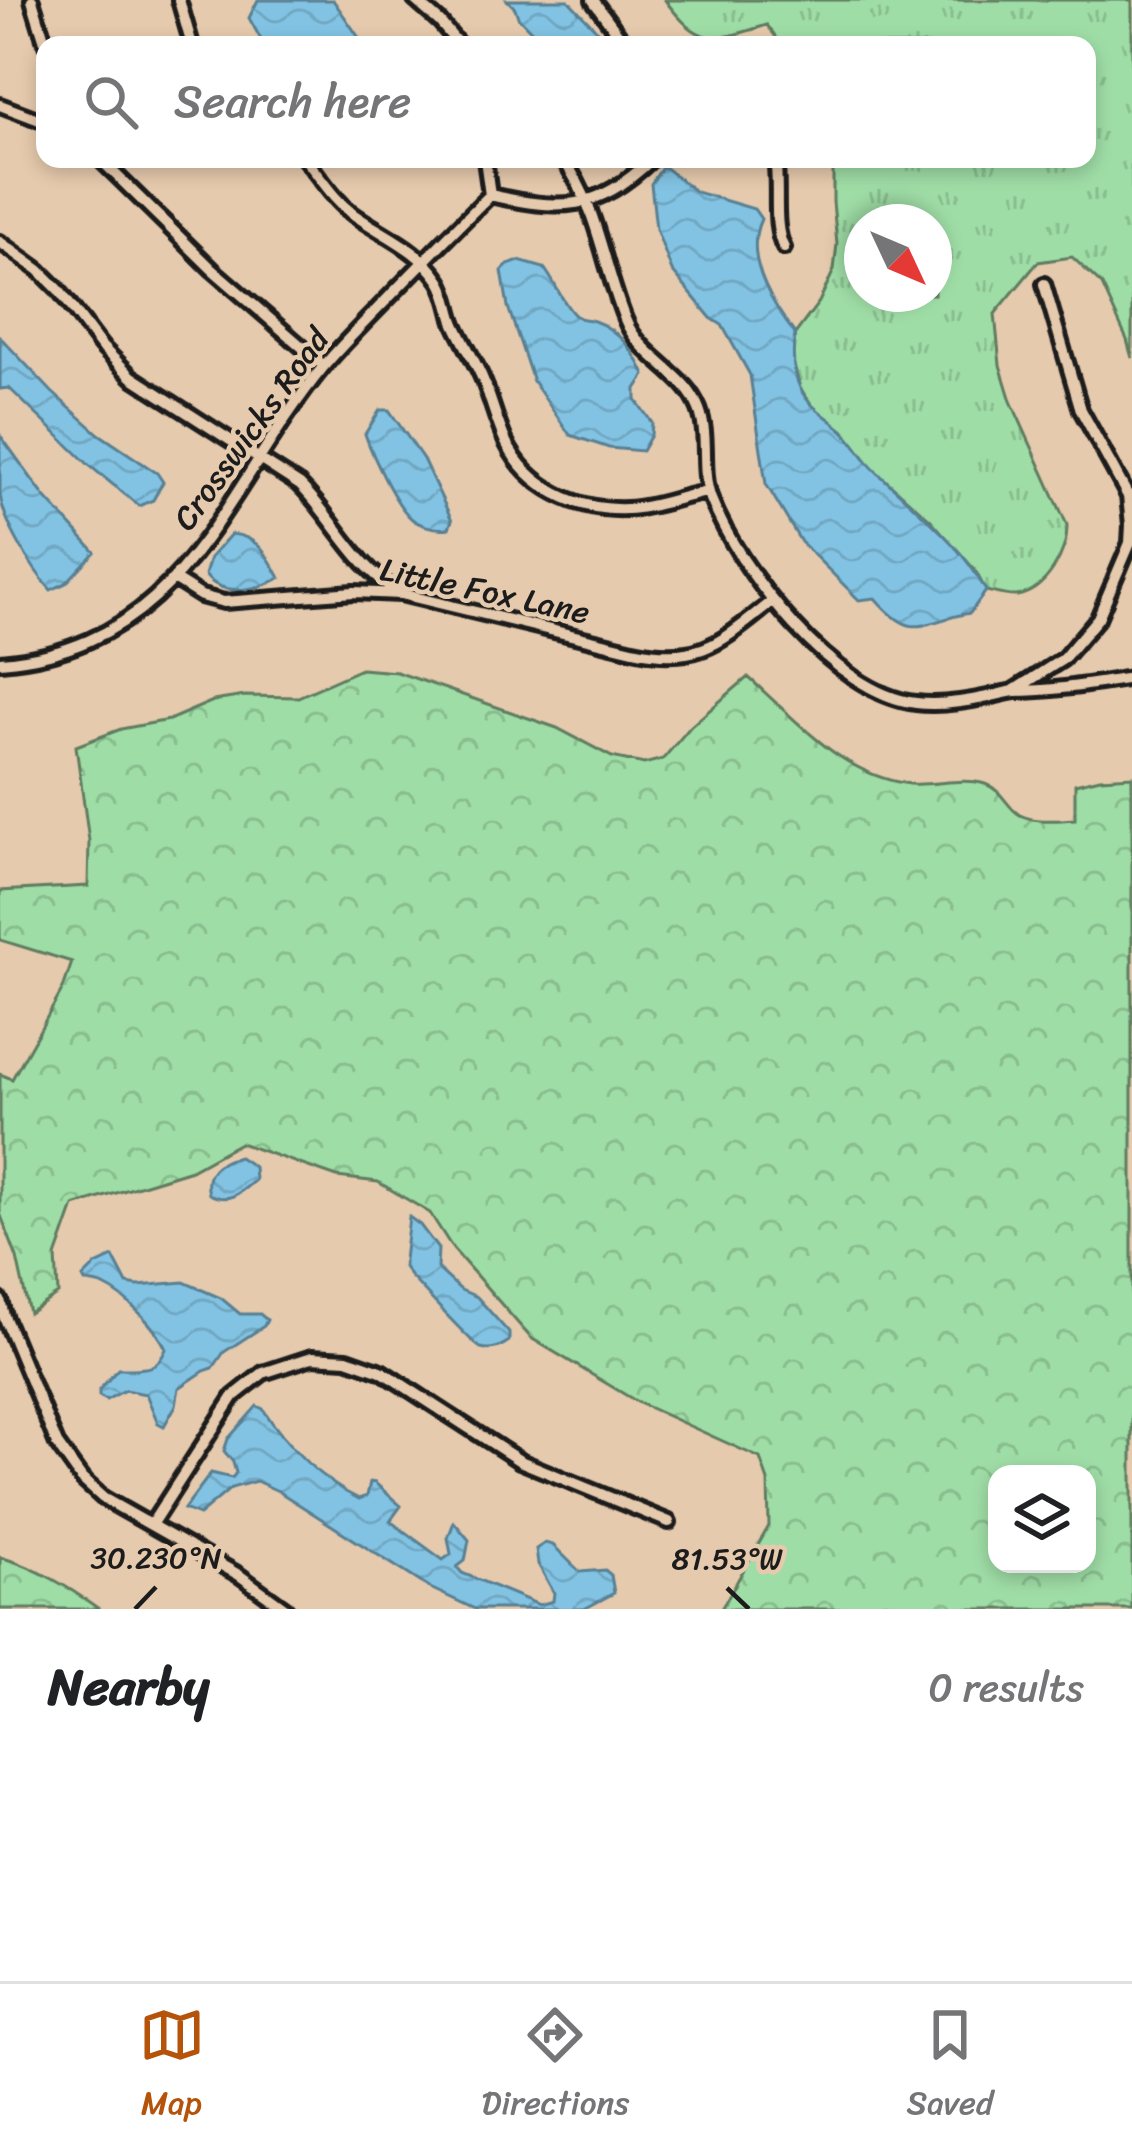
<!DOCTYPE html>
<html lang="en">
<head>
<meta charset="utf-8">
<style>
  body { margin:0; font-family:Sriracha,sans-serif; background:#f2f2f2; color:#202124 }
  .controls { position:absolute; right:36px; bottom:36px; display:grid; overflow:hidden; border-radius:24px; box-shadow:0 6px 18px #0003 }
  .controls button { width:108px; height:108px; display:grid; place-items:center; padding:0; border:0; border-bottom:3px solid #e0e0e0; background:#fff; color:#202124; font:60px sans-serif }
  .compass { position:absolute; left:844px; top:204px; width:108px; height:108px; border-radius:50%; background:#fff; box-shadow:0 6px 18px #0003; rotate:134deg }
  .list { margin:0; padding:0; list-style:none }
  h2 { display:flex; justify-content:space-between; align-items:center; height:156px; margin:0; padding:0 48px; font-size:51px }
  h2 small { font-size:39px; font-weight:400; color:#757577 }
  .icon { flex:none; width:66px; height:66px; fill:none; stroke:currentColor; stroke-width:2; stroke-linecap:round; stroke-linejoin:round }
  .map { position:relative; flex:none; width:1132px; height:1609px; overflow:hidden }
  .search { position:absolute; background:#fff; box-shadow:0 6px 18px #0003; left:36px; right:36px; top:36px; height:132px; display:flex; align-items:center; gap:30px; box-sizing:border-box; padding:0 42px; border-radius:24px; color:#757577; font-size:45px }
  .sheet { height:372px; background:#fff }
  nav { display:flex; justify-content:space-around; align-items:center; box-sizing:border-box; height:168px; border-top:3px solid #e0e0e0; background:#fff; font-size:33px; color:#757577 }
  nav a { display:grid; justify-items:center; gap:6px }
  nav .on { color:#b45309 }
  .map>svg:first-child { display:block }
  .grass { fill:url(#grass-tufts); stroke:#5e7c61; stroke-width:3; fill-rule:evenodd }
  .forest { fill:url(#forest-crowns); stroke:#5e7c61; stroke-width:3; fill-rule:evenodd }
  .water { fill:url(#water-waves); stroke:#598093; stroke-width:3 }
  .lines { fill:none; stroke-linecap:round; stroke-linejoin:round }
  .minor-casing { stroke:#1c1c1c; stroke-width:20 }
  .minor { stroke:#e6caad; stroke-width:10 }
  .ticks { fill:none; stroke:#1c1c1c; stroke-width:4.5 }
  .labels { text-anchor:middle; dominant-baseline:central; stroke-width:9; stroke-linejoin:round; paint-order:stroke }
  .street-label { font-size:33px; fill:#1c1c1c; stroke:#e6caad }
  .ticks-label { font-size:30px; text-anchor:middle; fill:#1c1c1c; stroke:#e6caad; stroke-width:9; stroke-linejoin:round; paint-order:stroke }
</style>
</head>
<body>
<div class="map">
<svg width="1132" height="1609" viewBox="0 0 1132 1609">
  <defs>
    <pattern id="grass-tufts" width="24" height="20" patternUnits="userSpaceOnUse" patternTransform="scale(3)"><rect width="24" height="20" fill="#9fdda6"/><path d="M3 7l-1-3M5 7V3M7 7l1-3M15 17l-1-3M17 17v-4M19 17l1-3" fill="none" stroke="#88bd8e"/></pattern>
    <pattern id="forest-crowns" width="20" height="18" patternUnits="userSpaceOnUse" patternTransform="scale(3)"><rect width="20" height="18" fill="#9fdda6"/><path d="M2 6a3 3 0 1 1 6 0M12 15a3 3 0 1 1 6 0" fill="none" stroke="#88bd8e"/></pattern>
    <pattern id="water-waves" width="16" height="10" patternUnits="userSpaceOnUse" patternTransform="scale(3)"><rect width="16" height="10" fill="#82c3e3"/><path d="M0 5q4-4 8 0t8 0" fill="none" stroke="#70a7c2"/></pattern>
  </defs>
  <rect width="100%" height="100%" fill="#e6caad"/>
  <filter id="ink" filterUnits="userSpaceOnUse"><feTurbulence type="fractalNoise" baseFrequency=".00833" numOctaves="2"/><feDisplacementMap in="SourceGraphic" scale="24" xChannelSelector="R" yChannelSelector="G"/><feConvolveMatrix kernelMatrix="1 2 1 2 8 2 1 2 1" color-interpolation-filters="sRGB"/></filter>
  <g filter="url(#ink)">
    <path class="grass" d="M665,0H1132V358L1127,340L1102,285L1072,257L1038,262L995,314L1000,365L1011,401L1067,525C1068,552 1046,591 1017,596C1008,597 995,593 986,591L975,570L931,520L871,467L843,430L817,412L800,388L792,358L795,334L819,302L834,270L837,244L833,202V159H1087V45H782L767,25C713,42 700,47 665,0ZM862,222H934V294H862Z"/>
    <path class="forest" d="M361,669L397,672L557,728L612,757L644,764L663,759L691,726L748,677C796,719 842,776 910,784C934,786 962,777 985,784C1003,790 1006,807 1020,815C1036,823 1058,820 1075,819V784L1100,778L1132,776V1609H721L769,1526L768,1481L760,1458L639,1403L531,1338L453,1249L430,1213L378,1182L337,1177L240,1143L191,1170L74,1206L56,1257L58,1294L29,1313L17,1258L0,1213V1074L12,1079L63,989L72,962L0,940V891L88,886L89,841L76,746L121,729L169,720L213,701L245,696L298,697ZM1087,1474V1564H997V1474Z
      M0,1557C38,1568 67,1586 99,1609H0Z"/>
    <path class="water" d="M258,0H333L364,45H264L249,18Z
      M507,0H568L611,45H545L518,17L515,8Z
      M663,166L696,192L754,209L761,219C743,257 772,304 795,334C792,353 792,370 800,388C810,410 830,416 845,433C856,444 863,458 874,469C914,509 959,540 986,591L970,613C921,621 915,644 875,598L859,600L801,542L766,484L750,375L722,325L711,318L672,271L656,229L651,184Z
      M519,261L544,268C554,280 565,308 576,316C584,321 585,318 594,321C618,329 635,352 645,375L636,389V400L652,423L651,435L642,451L609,448L570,435L533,381L508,307L502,271L508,265Z
      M0,337L52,392L99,434L157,473L163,482L153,500L139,506L90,466L9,388L0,389Z
      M380,410H389L423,459L452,520L449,528C438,530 421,526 412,519C395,505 372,454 365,434Z
      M0,435L44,496L95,552L66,583L51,590C32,569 4,523 0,495C0,476 0,454 0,435Z
      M231,534C258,536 268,556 280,578C258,590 222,598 205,575L210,558Z
      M239,1157L254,1167L255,1180C240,1193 229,1204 209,1194C203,1172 218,1161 239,1157Z
      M409,1217L420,1225L438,1249L437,1268L461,1290L477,1297L509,1333V1341C501,1347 491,1351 481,1348C474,1346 420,1286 410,1276L404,1267V1260Z
      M113,1257L127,1284L138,1286L184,1282L221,1298L240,1314H260L267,1320L264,1326L224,1352L213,1368L204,1371L179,1388L176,1405L164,1426L158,1423L146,1394L125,1390L106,1400L99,1396V1390L118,1369C139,1368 156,1374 166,1349C157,1328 126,1296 104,1286C101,1284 88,1282 85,1282L83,1278L96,1265Z
      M257,1406L263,1409C286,1445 321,1481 359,1499L367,1496L370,1482L375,1483L401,1506L390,1521L443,1560L451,1554L448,1538L454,1522L469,1540L465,1561L457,1567L462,1573L539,1605L553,1601L554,1593L538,1564L536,1549L545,1543L553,1545L580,1572L605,1570L611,1575L614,1593L584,1609H475L428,1587L278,1491L256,1481L231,1488L199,1515L184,1509L211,1473L232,1478L236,1473L233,1462L224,1451L228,1439Z"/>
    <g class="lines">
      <g class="minor-casing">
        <path id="minor" d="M32,0L46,45
          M179,0L192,45
          M415,0L440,22L459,45
          M593,0L626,45
          M0,105L45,122
          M100,159L213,270L324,366
          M305,159C321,178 333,199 353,214C384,236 418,248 440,281C449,295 449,309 455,324C464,344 476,362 484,382C492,402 497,423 506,442C528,488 578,511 627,509C655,508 681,496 708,492
          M485,159L490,195
          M563,159C598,208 603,265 625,319C640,358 684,371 699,409C710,438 700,470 711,499C739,571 835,694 916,703C940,706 965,702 988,697C997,695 1006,692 1015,691C1054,691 1093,684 1132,678
          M775,159C780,186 772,226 784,248
          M0,242L39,270L58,289L101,346L132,377L300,485C337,522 352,562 398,592
          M1044,284L1081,410L1128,496H1132
          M174,579L201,596L224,602L354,592L401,594L633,650C701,665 722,641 773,601
          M0,662C187,647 222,490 324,366C345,341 370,317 393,293C425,260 457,227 490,195C561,211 596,212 652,159
          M1013,691L1063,659L1098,618L1130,543L1131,525L1128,496
          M0,1300L4,1316L57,1444L82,1479L103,1498L239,1575L286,1609
          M151,1525L234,1396L263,1373L312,1357L347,1359L381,1371L520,1461L669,1522"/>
      </g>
      <use href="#minor" class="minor"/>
    </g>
  </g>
  <path class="ticks" d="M727,1588L749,1609M135,1609L156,1587"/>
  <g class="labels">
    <g class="street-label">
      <text transform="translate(251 429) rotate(-54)">Crosswicks Road</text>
      <text transform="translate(485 591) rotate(12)">Little Fox Lane</text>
    </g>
  </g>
  <g class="ticks-label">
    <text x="156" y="1568">30.230°N</text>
    <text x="727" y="1569">81.53°W</text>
  </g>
</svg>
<div class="controls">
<button><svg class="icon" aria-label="layers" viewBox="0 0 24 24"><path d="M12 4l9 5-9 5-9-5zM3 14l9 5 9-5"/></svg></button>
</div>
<svg class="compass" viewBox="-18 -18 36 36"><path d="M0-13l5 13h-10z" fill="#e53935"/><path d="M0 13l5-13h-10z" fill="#757577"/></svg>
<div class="search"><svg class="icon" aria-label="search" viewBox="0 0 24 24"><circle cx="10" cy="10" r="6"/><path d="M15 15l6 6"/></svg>Search here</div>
</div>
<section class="sheet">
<h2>Nearby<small>0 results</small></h2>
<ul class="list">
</ul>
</section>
<nav>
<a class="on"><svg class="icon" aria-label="map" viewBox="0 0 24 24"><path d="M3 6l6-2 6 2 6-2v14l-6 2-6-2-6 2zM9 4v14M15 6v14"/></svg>Map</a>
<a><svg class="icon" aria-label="directions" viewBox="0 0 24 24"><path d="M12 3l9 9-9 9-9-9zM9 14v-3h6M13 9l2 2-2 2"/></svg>Directions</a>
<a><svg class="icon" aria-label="saved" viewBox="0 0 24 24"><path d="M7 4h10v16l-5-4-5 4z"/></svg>Saved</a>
</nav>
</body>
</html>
